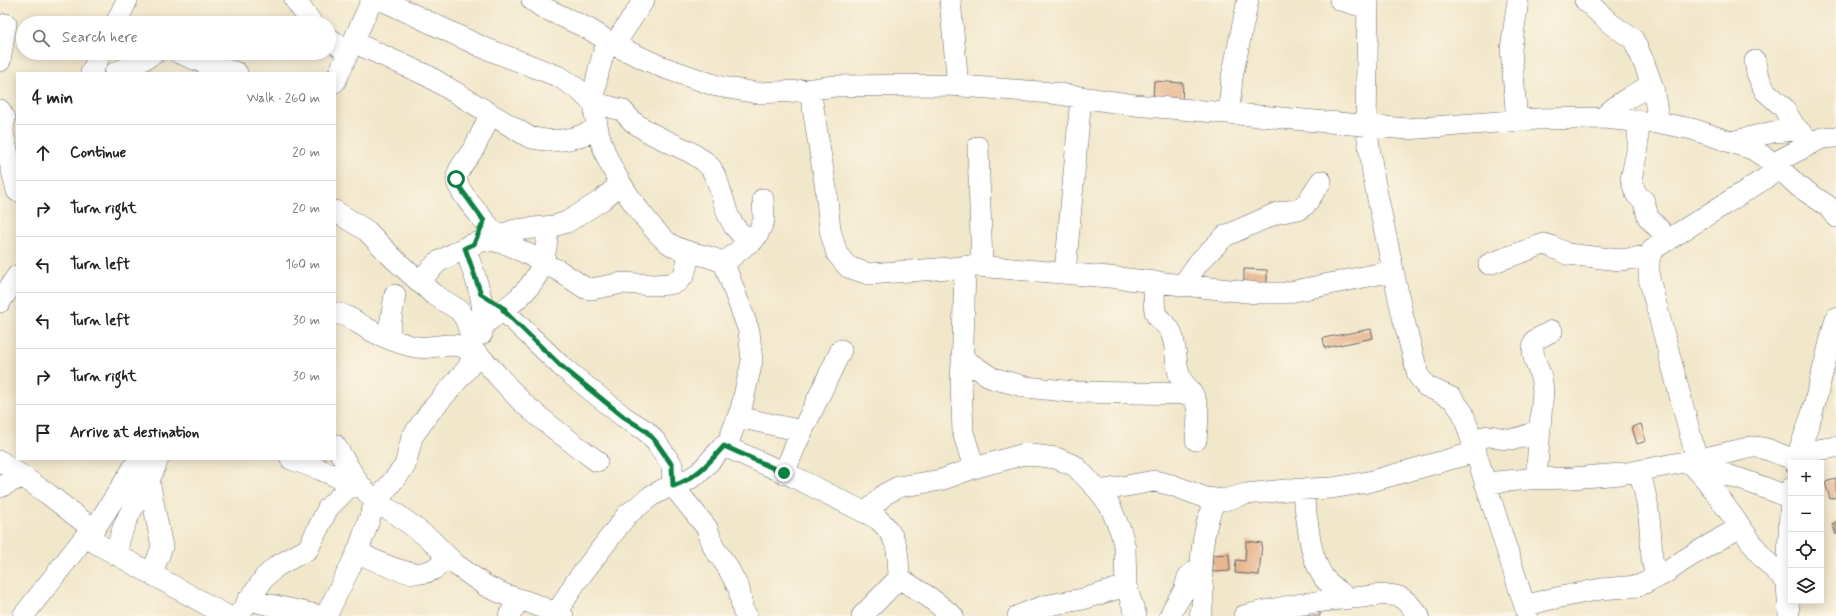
<!DOCTYPE html>
<html lang="en">
<head>
<meta charset="utf-8">
<style>
  body { margin:0; font-family:Mynerve,sans-serif; background:#f2f2f2; color:#222 }
  .controls { position:absolute; right:12px; bottom:12px; display:grid; overflow:hidden; border-radius:0px; box-shadow:0 2px 10px #0003 }
  .controls button { width:36px; height:36px; display:grid; place-items:center; padding:0; border:0; border-bottom:1px solid #e0e0e0; background:#fff; color:#222; font:20px sans-serif }
  .stop { position:absolute; width:12px; height:12px; margin:-9px; border:3px solid #0b8043; border-radius:50%; background:#fff }
  .stop.end { background:#0b8043; border-color:#fff; box-shadow:0 1px 4px #0008 }
  .list { margin:0; padding:0; list-style:none }
  h2 { display:flex; justify-content:space-between; align-items:center; height:52px; margin:0; padding:0 16px; font-size:17px }
  h2 small { font-size:13px; font-weight:400; color:#767676 }
  .list li { display:grid; grid-template-columns:26px 1fr auto; gap:12px; align-items:center; box-sizing:border-box; height:56px; padding:0 16px; border-top:1px solid #e0e0e0 }
  .list b { display:block; font-size:15px; white-space:nowrap }
  .list em { font-size:13px; font-style:normal; color:#767676 }
  .icon { flex:none; width:22px; height:22px; fill:none; stroke:currentColor; stroke-width:2; stroke-linecap:round; stroke-linejoin:round }
  .map { position:relative; flex:none; width:1836px; height:616px; overflow:hidden }
  .search { position:absolute; background:#fff; box-shadow:0 2px 10px #0003; left:16px; top:16px; width:320px; height:44px; display:flex; align-items:center; gap:10px; box-sizing:border-box; padding:0 14px; border-radius:22px; color:#767676; font-size:15px }
  .panel { position:absolute; background:#fff; box-shadow:0 2px 10px #0003; left:16px; top:72px; width:320px; height:388px; border-radius:0px }
  .map>svg:first-child { display:block }
  .building { fill:#e8b790 }
  .lines { fill:none; stroke-linecap:round; stroke-linejoin:round }
  .minor-casing { stroke:#6a676d; stroke-width:22 }
  .minor { stroke:#fff; stroke-width:21 }
  .route { stroke:#0b8043; stroke-width:5 }
</style>
</head>
<body>
<div class="map">
<svg width="1836" height="616" viewBox="0 0 1836 616">
  <rect width="100%" height="100%" fill="#fcf5e5"/>
  <filter id="ink" filterUnits="userSpaceOnUse"><feTurbulence type="fractalNoise" baseFrequency=".025" numOctaves="2"/><feDisplacementMap in="SourceGraphic" scale="8" xChannelSelector="R" yChannelSelector="G"/><feConvolveMatrix kernelMatrix="1 2 1 2 8 2 1 2 1" color-interpolation-filters="sRGB"/></filter>
  <filter id="wash" filterUnits="userSpaceOnUse"><feTurbulence type="fractalNoise" baseFrequency=".012" numOctaves="4" result="noise"/><feDisplacementMap in="SourceGraphic" scale="16" xChannelSelector="R" yChannelSelector="G"/><feGaussianBlur stdDeviation="0.9" result="paint"/><feColorMatrix in="noise" values="0 0 0 0 0 0 0 0 0 0 0 0 0 0 0 0 0 1.4 0 .05"/><feComposite in="paint" operator="in"/></filter>
  <g filter="url(#wash)">
    <rect width="100%" height="100%" fill="#f1e7cb"/>
    <g id="blocks">
      <path class="building" d="M1154,81L1183,83L1182,101L1153,99Z
        M1244,269L1267,270V286H1244Z
        M1371,329L1373,338L1325,348L1323,338Z
        M1641,424L1646,441L1637,444L1632,427Z
        M1836,479V497L1830,499L1825,482Z
        M1836,522V535L1832,524Z
        M1246,541L1262,543L1259,575L1235,573L1236,560L1245,561Z
        M1229,554L1230,571L1213,572L1212,555Z
        M1307,612H1320V616H1308Z"/>
    </g>
  </g>
  <g filter="url(#ink)">
    <use href="#blocks" fill-opacity="0" stroke="#6a676d" stroke-width="1"/>
    <g class="lines">
      <g class="minor-casing">
        <path id="minor" d="M295,0L312,23
          M382,0L482,47L560,77L579,90L595,105
          M532,0L542,7L589,29L614,45L662,67L717,86L757,93L798,91L835,86L949,85L1052,93L1135,105L1407,129L1537,119L1603,118L1666,124L1692,129L1752,149L1774,163L1798,186L1828,206L1836,217
          M950,0L958,86
          M1340,0L1368,8
          M1368,0L1366,125L1374,180L1402,313L1418,375L1426,386L1452,398L1463,413L1528,616
          M1585,0L1611,24L1633,39L1643,60L1653,88L1659,123
          M116,23L127,0
          M329,38L348,53
          M607,41C603,57 596,74 595,91C591,138 614,177 641,213C650,224 658,236 670,244C686,255 707,253 724,263
          M353,42L428,76L529,137C557,144 572,140 598,129
          M614,45L644,0
          M179,53L207,64L237,73
          M0,61L6,24
          M1755,61L1757,73L1765,91L1783,107L1795,127L1812,143
          M91,73L101,53
          M115,73L136,64L155,53
          M335,82L372,0
          M810,89L826,189L830,230L837,254L848,267L869,274L977,266L1109,277L1257,293H1285L1393,271
          M595,103L622,110L633,122L650,133L690,152L704,161L711,168L717,180L728,215L734,226L740,233L753,241
          M0,110L5,118L3,129L4,138L17,191
          M1229,113L1232,77L1248,0
          M490,114C485,126 480,137 474,148C469,157 455,170 457,181C458,192 489,226 497,236
          M1603,118C1617,103 1634,94 1652,85
          M1517,121L1511,49L1518,0
          M1638,121V147L1631,179L1636,194L1644,201L1648,217L1669,240
          M1731,142L1773,132L1798,130
          M978,147L982,266
          M1774,163L1822,138L1836,137
          M486,239L507,244L542,261
          M465,248C475,278 487,301 482,334
          M542,264L558,270L585,288L592,289L622,283L654,285L669,284L677,282L684,275L690,252
          M1489,264L1544,244L1551,246L1567,254L1620,260L1650,256
          M965,266L963,343L961,382L963,432L974,468
          M1065,273L1081,97
          M419,281L438,262L468,246L515,230L554,226L567,222L602,200L620,184
          M1155,282C1155,292 1152,307 1157,316C1162,323 1170,326 1172,335C1177,349 1175,364 1180,377C1183,384 1189,389 1193,395C1201,409 1197,426 1196,440
          M1182,286L1199,262L1225,236L1277,213L1299,209L1306,204L1321,181
          M0,302L17,276
          M503,310L561,366L624,417L646,431L656,442L672,465L673,486L707,528L714,548L727,566L739,589L743,611L747,616
          M335,313C348,315 357,323 368,329C381,336 396,342 411,346C427,351 448,341 463,347C466,349 470,352 473,354
          M484,324C504,310 530,293 540,269C546,256 547,241 548,227
          M388,338L395,295
          M473,350C491,366 505,385 522,402C545,423 571,442 597,461
          M962,358L992,378L1026,387L1074,392L1192,394
          M738,417L802,431
          M1473,441C1495,431 1490,439 1510,439C1520,439 1531,434 1540,429
          M335,445L359,484L377,503L395,513L431,540L455,564L486,586L506,595L531,603L563,616
          M724,446L794,477L878,519C899,538 898,552 899,578L862,616
          M1798,453L1836,447
          M291,459L319,469L364,489
          M1697,460L1649,278V260L1652,250L1780,169
          M0,461L48,494L94,530
          M1689,461L1707,481L1763,558L1787,582
          M1795,463L1812,414L1836,318
          M1696,469C1729,473 1760,486 1791,498
          M1639,471C1646,493 1650,517 1651,541C1652,556 1651,562 1657,577
          M784,473L797,442L841,350
          M1536,479L1543,390C1542,385 1542,379 1540,374C1536,362 1530,353 1535,340L1552,331
          M149,481L162,547L152,573
          M1485,483L1529,479L1572,478L1621,474L1701,459L1752,447C1768,446 1780,457 1796,459
          M0,487L23,476
          M1301,489C1310,519 1306,551 1324,578C1330,585 1340,592 1347,598
          M1099,491L1154,481L1172,485L1206,498L1224,500L1246,494L1286,490L1332,488L1368,482L1476,452
          M866,513L885,494L898,487L941,480L974,468L1024,454L1056,458L1075,466L1099,491L1110,506L1121,532L1125,549L1126,586L1136,616
          M85,537L227,616
          M357,552C376,561 414,582 434,569C439,566 443,561 448,557
          M117,555C120,516 146,494 158,459
          M899,578L930,598L953,616
          M248,600L321,616
          M1525,606L1546,600L1601,589L1638,586L1664,574L1684,560L1740,527
          M557,613L575,583L627,515L651,496L664,489L681,484L699,473L729,440L741,409L752,361L749,331L724,263L757,236L764,220L763,199
          M23,616L85,537L94,530L139,459
          M238,616L265,577L277,566L308,549L328,508L352,484
          M326,616L358,551L372,511L383,493L405,466L412,437L429,413L468,368L472,358L473,350L472,339L466,320L459,310L433,294L394,259L367,231L335,211
          M509,616L519,600
          M1018,616L1044,606L1083,599L1126,586
          M1170,616L1174,607L1184,591L1188,577L1195,571L1202,569
          M1200,616C1205,600 1202,586 1201,569C1201,545 1206,521 1215,499
          M1244,616C1283,606 1323,600 1363,597C1373,596 1386,593 1396,596C1406,598 1413,609 1419,616
          M1789,616L1787,582L1791,488"/>
      </g>
      <use href="#minor" class="minor"/>
    </g>
  </g>
  <g class="lines" filter="url(#ink)">
    <path class="route" d="M456,179L458,185L484,221L474,244L465,248L481,294L505,309L503,310L561,366L624,417L646,431L656,442L672,465L673,486C695,479 709,463 724,446L784,473"/>
  </g>
</svg>
<div class="controls">
<button>+</button>
<button>−</button>
<button><svg class="icon" aria-label="locate" viewBox="0 0 24 24"><circle cx="12" cy="12" r="6"/><path d="M12 2v4M12 18v4M2 12h4M18 12h4"/></svg></button>
<button><svg class="icon" aria-label="layers" viewBox="0 0 24 24"><path d="M12 4l9 5-9 5-9-5zM3 14l9 5 9-5"/></svg></button>
</div>
<div class="stop" style="left:456px;top:179px"></div>
<div class="stop end" style="left:784px;top:473px"></div>
<div class="search"><svg class="icon" aria-label="search" viewBox="0 0 24 24"><circle cx="10" cy="10" r="6"/><path d="M15 15l6 6"/></svg>Search here</div>
<section class="panel">
<h2>4 min<small>Walk · 260 m</small></h2>
<ul class="list">
<li><svg class="icon" aria-label="ahead" viewBox="0 0 24 24"><path d="M12 20V5M6 11l6-6 6 6"/></svg><div><b>Continue</b></div><em>20 m</em></li>
<li><svg class="icon" aria-label="right" viewBox="0 0 24 24"><path d="M7 20v-9h11M14 6l5 5-5 5"/></svg><div><b>Turn right</b></div><em>20 m</em></li>
<li><svg class="icon" aria-label="left" viewBox="0 0 24 24"><path d="M17 20v-9H6M10 6l-5 5 5 5"/></svg><div><b>Turn left</b></div><em>160 m</em></li>
<li><svg class="icon" aria-label="left" viewBox="0 0 24 24"><path d="M17 20v-9H6M10 6l-5 5 5 5"/></svg><div><b>Turn left</b></div><em>30 m</em></li>
<li><svg class="icon" aria-label="right" viewBox="0 0 24 24"><path d="M7 20v-9h11M14 6l5 5-5 5"/></svg><div><b>Turn right</b></div><em>30 m</em></li>
<li><svg class="icon" aria-label="arrive" viewBox="0 0 24 24"><path d="M6 21V4h12l-3 4 3 4H6"/></svg><div><b>Arrive at destination</b></div></li>
</ul>
</section>
</div>
</body>
</html>
